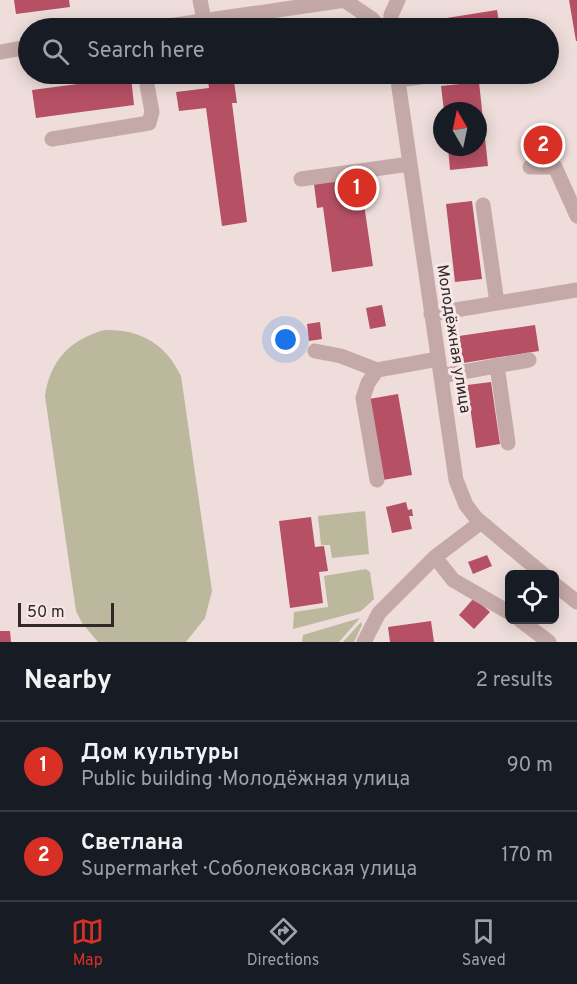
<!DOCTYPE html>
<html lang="en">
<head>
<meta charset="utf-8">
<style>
  body { margin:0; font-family:Overpass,sans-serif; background:#242831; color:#f1f3f6 }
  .controls { position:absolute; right:18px; bottom:18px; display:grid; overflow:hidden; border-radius:9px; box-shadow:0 3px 15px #0003 }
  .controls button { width:54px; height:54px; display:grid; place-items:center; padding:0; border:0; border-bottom:2px solid #363941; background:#171b24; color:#f1f3f6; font:30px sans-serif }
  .compass { position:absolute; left:433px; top:102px; width:54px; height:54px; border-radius:50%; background:#171b24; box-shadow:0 3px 15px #0003; rotate:351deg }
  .scale { position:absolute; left:18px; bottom:15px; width:96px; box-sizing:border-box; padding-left:6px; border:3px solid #322729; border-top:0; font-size:16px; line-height:21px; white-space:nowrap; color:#322729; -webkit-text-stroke:4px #f6e8e6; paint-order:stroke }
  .you { position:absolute; left:286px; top:340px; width:21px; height:21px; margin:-15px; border:4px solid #fff; border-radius:50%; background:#1a73e8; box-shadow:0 0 0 9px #1a73e833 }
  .badge { display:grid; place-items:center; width:39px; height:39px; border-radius:50%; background:#d93025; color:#fff; font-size:20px; font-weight:700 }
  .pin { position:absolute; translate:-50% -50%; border:3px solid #fff; box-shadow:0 2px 6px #0006 }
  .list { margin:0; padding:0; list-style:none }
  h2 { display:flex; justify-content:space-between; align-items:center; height:78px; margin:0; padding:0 24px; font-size:26px }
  h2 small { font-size:20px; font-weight:400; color:#9ea1a6 }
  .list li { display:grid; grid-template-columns:39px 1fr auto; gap:18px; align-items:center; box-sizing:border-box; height:90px; padding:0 24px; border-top:2px solid #363941 }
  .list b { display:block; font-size:22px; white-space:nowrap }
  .list p { margin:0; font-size:20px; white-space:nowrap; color:#9ea1a6 }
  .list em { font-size:20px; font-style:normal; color:#9ea1a6 }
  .icon { flex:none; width:33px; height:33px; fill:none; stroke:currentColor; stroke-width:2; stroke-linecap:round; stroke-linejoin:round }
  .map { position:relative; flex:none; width:577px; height:642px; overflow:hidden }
  .search { position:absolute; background:#171b24; box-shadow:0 3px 15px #0003; left:18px; right:18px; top:18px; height:66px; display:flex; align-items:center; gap:15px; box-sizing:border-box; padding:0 21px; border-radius:33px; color:#9ea1a6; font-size:22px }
  .sheet { height:258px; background:#171b24 }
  nav { display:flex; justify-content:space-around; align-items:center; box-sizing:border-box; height:84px; border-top:2px solid #363941; background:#171b24; font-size:16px; color:#9ea1a6 }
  nav a { display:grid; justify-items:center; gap:3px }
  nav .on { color:#d93025 }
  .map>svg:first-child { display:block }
  .green { fill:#bbb89d }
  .building { fill:#b65064 }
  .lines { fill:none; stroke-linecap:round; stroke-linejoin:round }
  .minor { stroke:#c4a9a8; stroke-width:15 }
  .labels { text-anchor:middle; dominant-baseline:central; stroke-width:6; stroke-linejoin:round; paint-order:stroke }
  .street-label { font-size:16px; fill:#322729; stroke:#f6e8e6 }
</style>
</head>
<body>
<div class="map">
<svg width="577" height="642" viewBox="0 0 577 642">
  <rect width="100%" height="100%" fill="#eedddb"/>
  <path class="green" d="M105,330C140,329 166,344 181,376L212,591L205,618L186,642H98L82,623L76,611L45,396C50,361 70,339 105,330Z
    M365,511L369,554L332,558L330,545H321L318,516Z
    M366,569L370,572L374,599L361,611L293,629L294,612L328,607L324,576Z
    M360,618L339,642H302L303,635Z
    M361,622L362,625L354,642H343Z"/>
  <path class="building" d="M14,0H69L70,7L16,14Z
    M569,0H577V41H576Z
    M497,10L500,28H410L409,24Z
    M207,74H233L237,103H232L247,222L222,226L206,108L179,111L176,92L209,88Z
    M131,77L134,105L36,118L32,90Z
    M479,82L488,166L450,170L448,147H478V111H444L441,86Z
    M557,133L559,153L530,157L528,136Z
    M370,176L374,203L364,204L373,266L332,272L323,207L317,208L314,184Z
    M472,201L482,279L455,282L446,204Z
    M382,305L386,326L370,329L366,308Z
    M320,322L322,339L309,341L307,324Z
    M535,325L539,351L463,363L459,336Z
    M491,382L500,444L476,448L467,385Z
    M398,394L412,475L383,480L369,399Z
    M406,502L408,510L412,509L413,516H409L412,529L392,533L386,507Z
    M311,517L315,547L324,546L328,571L319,572L323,603L290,608L279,521Z
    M487,555L492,566L473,574L468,562Z
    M474,598L490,612L474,629L459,615Z
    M431,621L434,642H390L388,627Z
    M0,631H10L11,642H0Z"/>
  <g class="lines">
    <path class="minor" d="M200,0L204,20
      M344,0L372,19L380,28
      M155,28L346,0
      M391,28V15L398,0
      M0,52L28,47
      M397,74L456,480L466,505L476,518L543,574
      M398,80L443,74
      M52,139L149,123L152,112L145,74
      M530,167H555L577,216
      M301,179L410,164
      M483,205L497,303
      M431,314L577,290
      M315,351L341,356L377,370
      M497,365L508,443
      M441,376L529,360
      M377,480L363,398L368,383L377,370L438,359
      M435,557L453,580L510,613
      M554,584L577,602
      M520,620L549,642
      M364,642L379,613L435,557L480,523"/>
  </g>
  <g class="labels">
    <g class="street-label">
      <text transform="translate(453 339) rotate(81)">Молодёжная улица</text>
    </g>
  </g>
</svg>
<div class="controls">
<button><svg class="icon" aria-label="locate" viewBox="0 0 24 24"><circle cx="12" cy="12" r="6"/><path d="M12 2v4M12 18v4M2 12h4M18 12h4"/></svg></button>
</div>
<svg class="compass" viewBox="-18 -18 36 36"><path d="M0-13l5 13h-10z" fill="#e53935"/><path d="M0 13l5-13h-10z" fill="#9ea1a6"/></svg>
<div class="scale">50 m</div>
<div class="you"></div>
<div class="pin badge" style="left:357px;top:188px">1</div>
<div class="pin badge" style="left:543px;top:145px">2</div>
<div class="search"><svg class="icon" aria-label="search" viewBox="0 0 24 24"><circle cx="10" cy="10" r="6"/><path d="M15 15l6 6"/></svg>Search here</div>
</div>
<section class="sheet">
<h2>Nearby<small>2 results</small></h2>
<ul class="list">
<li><span class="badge">1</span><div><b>Дом культуры</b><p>Public building · Молодёжная улица</p></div><em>90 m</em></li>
<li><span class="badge">2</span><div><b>Светлана</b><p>Supermarket · Соболековская улица</p></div><em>170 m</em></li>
</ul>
</section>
<nav>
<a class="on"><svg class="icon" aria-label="map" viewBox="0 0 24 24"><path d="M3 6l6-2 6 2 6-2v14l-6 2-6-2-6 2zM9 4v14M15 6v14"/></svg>Map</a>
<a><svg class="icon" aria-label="directions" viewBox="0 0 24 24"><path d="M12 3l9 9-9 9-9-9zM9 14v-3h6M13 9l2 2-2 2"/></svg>Directions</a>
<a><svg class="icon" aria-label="saved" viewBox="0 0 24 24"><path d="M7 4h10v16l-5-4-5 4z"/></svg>Saved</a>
</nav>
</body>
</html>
